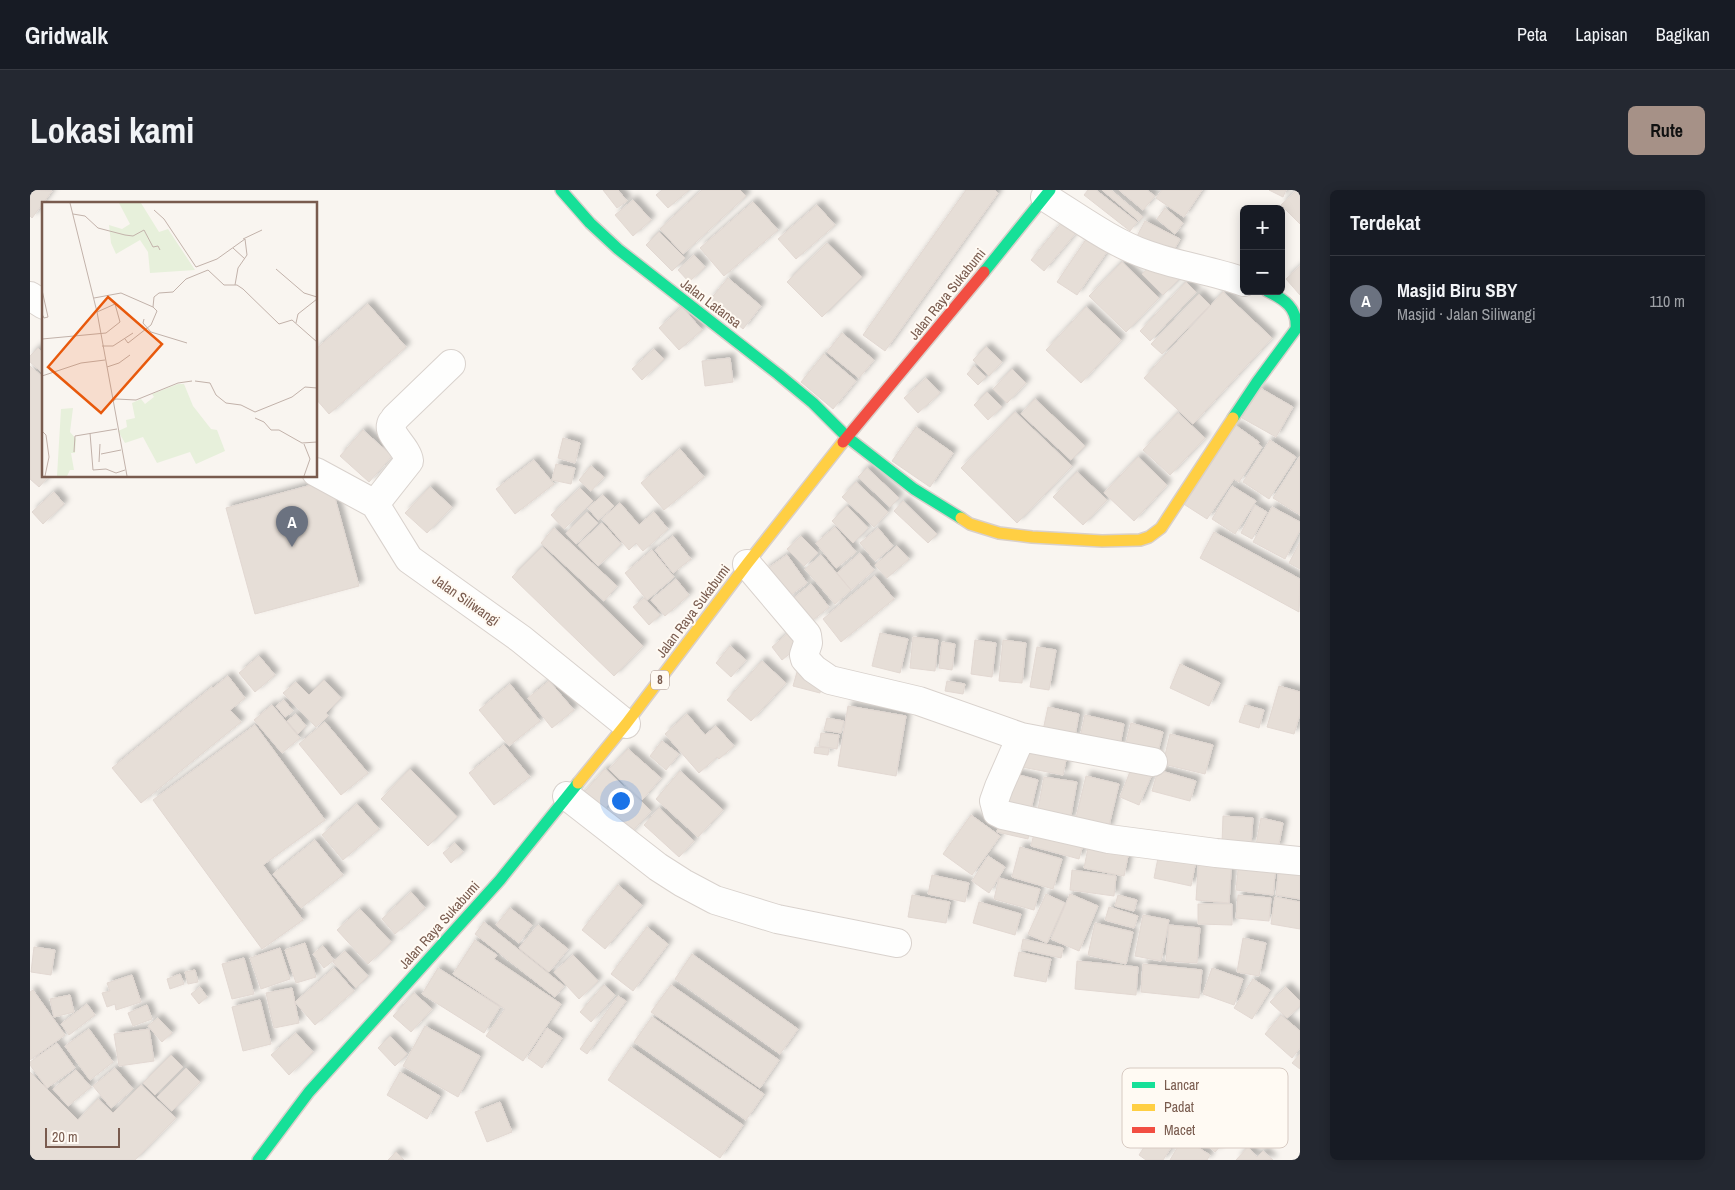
<!DOCTYPE html>
<html lang="id">
<head>
<meta charset="utf-8">
<style>
  body { margin:0; font-family:"Archivo Narrow",sans-serif; background:#242831; color:#f1f3f6 }
  .controls { position:absolute; right:15px; top:15px; display:grid; overflow:hidden; border-radius:8px; box-shadow:0 2px 12px #0003 }
  .controls button { width:45px; height:45px; display:grid; place-items:center; padding:0; border:0; border-bottom:1px solid #363941; background:#171b24; color:#f1f3f6; font:25px sans-serif }
  .scale { position:absolute; left:15px; bottom:12px; width:75px; box-sizing:border-box; padding-left:5px; border:2px solid #795b4e; border-top:0; font-size:14px; line-height:18px; white-space:nowrap; color:#795b4e; -webkit-text-stroke:4px #fffaf3; paint-order:stroke }
  .you { position:absolute; left:590px; top:610px; width:18px; height:18px; margin:-12px; border:4px solid #fff; border-radius:50%; background:#1a73e8; box-shadow:0 0 0 8px #1a73e833 }
  .badge { display:grid; place-items:center; width:32px; height:32px; border-radius:50%; background:#a69187; color:#fff; font-size:16px; font-weight:700 }
  .pin { position:absolute; translate:-50% -41px; filter:drop-shadow(0 1px 2px #0008) }
  .pin::after { content:''; position:absolute; top:26px; width:18px; height:15px; background:inherit; clip-path:polygon(0 0,100% 0,50% 100%) }
  .list { margin:0; padding:0; list-style:none }
  h2 { display:flex; justify-content:space-between; align-items:center; height:65px; margin:0; padding:0 20px; font-size:21px }
  h2 small { font-size:16px; font-weight:400; color:#9ea1a6 }
  .list li { display:grid; grid-template-columns:32px 1fr auto; gap:15px; align-items:center; box-sizing:border-box; height:90px; padding:0 20px; border-top:1px solid #363941 }
  .list b { display:block; font-size:19px; white-space:nowrap }
  .list p { margin:0; font-size:16px; white-space:nowrap; color:#9ea1a6 }
  .list em { font-size:16px; font-style:normal; color:#9ea1a6 }
  .map { position:relative; flex:none; width:1270px; height:970px; overflow:hidden; border-radius:8px }
  header { display:flex; align-items:center; gap:30px; box-sizing:border-box; height:70px; padding:0 25px; background:#171b24; border-bottom:1px solid #363941 }
  header strong { font-size:24px }
  nav { display:flex; gap:28px; margin-inline-start:auto; font-size:18px }
  .intro { display:flex; align-items:center; justify-content:space-between; box-sizing:border-box; height:120px; padding:0 30px }
  h1 { margin:0; font-size:35px }
  .button { padding:12px 22px; border-radius:8px; background:#a69187; color:#111; font-size:18px; font-weight:700 }
  main { display:flex; gap:30px; padding:0 30px }
  aside { flex:1; background:#171b24; border-radius:8px; box-shadow:0 2px 12px #0003 }
  .map>svg:first-child { display:block }
  .building { fill:#e6ded7; stroke:#e2d8d2; filter:url(#shadow) }
  .lines { fill:none; stroke-linecap:round; stroke-linejoin:round }
  .street-casing { stroke:#d9d2cd; stroke-width:30 }
  .fast-casing { stroke:#d9d0cb; stroke-width:14 }
  .slow-casing { stroke:#d9d0cb; stroke-width:14 }
  .jam-casing { stroke:#d9d0cb; stroke-width:14 }
  .street { stroke:#fefefd; stroke-width:28 }
  .fast { stroke:#16e098; stroke-width:11 }
  .slow { stroke:#ffcf43; stroke-width:11 }
  .jam { stroke:#f24e42; stroke-width:11 }
  .labels { text-anchor:middle; dominant-baseline:central; stroke-width:4; stroke-linejoin:round; paint-order:stroke }
  .shield { fill:#fffaf3; stroke:#a18b80; stroke-width:1 }
  .shield-label { font-size:12px; font-weight:bold; fill:#795b4e }
  .street-label { font-size:14px; fill:#795b4e; stroke:#fffaf3 }
  .inset-road { fill:none; stroke:#c2b2aa; stroke-width:1 }
  .view { fill:#e8590c; fill-opacity:0.15; stroke:#e8590c; stroke-width:2.5 }
  .inset-edge { fill:none; stroke:#795b4e; stroke-width:2.5 }
  .key { fill:#fffaf3; stroke:#d7cac2; stroke-width:1 }
  .key-label { font-size:14px; fill:#795b4e }
</style>
</head>
<body>
<header>
<strong>Gridwalk</strong>
<nav><a>Peta</a><a>Lapisan</a><a>Bagikan</a></nav>
</header>
<div class="intro"><h1>Lokasi kami</h1><a class="button">Rute</a></div>
<main>
<div class="map">
<svg width="1270" height="970" viewBox="0 0 1270 970">
  <defs>
    <filter id="shadow"><feDropShadow dx="4.5" dy="-4.5" stdDeviation="2.5" flood-color="#0004"/></filter>
  </defs>
  <rect width="100%" height="100%" fill="#f9f5f0"/>
  <path class="building" d="M0,0L22,1L2,28L0,26Z
    M573,0H588L597,11L587,18Z
    M632,0H659L638,18L626,5Z
    M672,0H710L716,6L653,64L630,39Z
    M936,0H965L968,3L855,161L833,145Z
    M1058,0H1066L1107,32L1100,41L1054,5Z
    M1072,0H1081L1113,27L1109,31Z
    M1089,0H1117L1125,6L1113,20Z
    M1132,0H1172L1154,27L1126,8Z
    M1239,0H1256L1253,7Z
    M1267,0H1270V34L1251,15Z
    M603,10L621,30L603,46L585,25Z
    M723,12L748,40L694,86L670,58Z
    M787,15L805,35L766,69L748,49Z
    M1135,18L1153,33L1145,44L1127,29Z
    M1037,26L1050,38L1014,81L1001,70Z
    M1115,31L1150,49L1139,69L1105,50Z
    M629,42L655,68L642,81L616,55Z
    M1061,42L1081,56L1047,105L1027,92Z
    M797,53L832,87L792,127L757,92Z
    M664,65L675,77L659,92L648,80Z
    M1127,70L1151,87L1133,105L1112,84Z
    M1092,72L1129,108L1096,142L1059,106Z
    M1270,76V105L1256,89Z
    M698,88L731,116L713,139L679,111Z
    M1156,92L1166,102L1120,151L1110,141Z
    M1193,102L1242,148L1163,234L1114,188Z
    M1169,104L1180,115L1132,164L1121,154Z
    M338,114L376,157L299,224L286,209V159Z
    M652,117L672,140L649,160L629,138Z
    M1056,117L1091,150L1051,193L1016,160Z
    M812,143L844,170L829,188L797,162Z
    M956,157L972,172L959,186L943,170Z
    M8,158L14,164V184L0,172V166Z
    M624,159L634,169L612,190L602,179Z
    M794,164L826,191L803,219L771,192Z
    M700,168L703,192L675,196L672,171Z
    M0,176L14,188V286H19L9,297L0,289Z
    M944,176L956,187L948,195L937,184Z
    M982,179L996,193L977,213L963,199Z
    M896,188L910,203L888,223L874,208Z
    M1230,198L1263,217L1246,247L1212,228Z
    M957,202L972,217L958,230L944,215Z
    M1005,209L1055,256L1041,270L991,224Z
    M985,222L1042,276L987,333L931,278Z
    M1148,223L1175,248L1140,285L1113,260Z
    M1205,235L1229,252L1228,254L1232,257L1209,292L1204,289L1177,329L1152,313Z
    M886,237L923,263L900,297L862,271Z
    M333,240L362,266L339,292L310,266Z
    M533,248L550,253L545,273L528,268Z
    M1240,250L1266,267L1239,309L1213,292Z
    M650,259L674,287L634,320L611,293Z
    M1270,266V325L1243,308Z
    M1108,267L1137,295L1104,331L1074,303Z
    M504,270L524,294L485,324L466,299Z
    M526,274L545,278L541,294L522,290Z
    M561,276L574,287L561,301L549,290Z
    M837,278L869,308L860,317L828,287Z
    M1047,282L1077,310L1053,335L1023,307Z
    M300,290L329,396L225,424L196,318Z
    M826,292L858,322L844,337L812,307Z
    M1202,296L1226,311L1205,344L1182,329Z
    M400,297L422,317L397,343L375,323Z
    M550,298L563,311L534,339L521,325Z
    M24,302L34,314L13,334L2,322Z
    M573,305L584,316L568,330L558,318Z
    M873,311L907,344L898,353L864,321Z
    M590,313L609,335L624,322L638,339L613,361L606,353L599,360L572,329Z
    M1225,315L1237,322L1222,349L1211,343Z
    M817,316L838,338L823,353L802,331Z
    M1242,317L1270,332V340L1255,369L1223,352Z
    M557,322L568,333L546,354L536,343Z
    M572,333L591,354L568,376L548,355Z
    M805,337L826,362L806,378L786,353Z
    M524,338L587,396L574,411L511,353Z
    M848,338L863,356L845,371L830,353Z
    M1184,342L1270,389L1269,422L1170,368Z
    M643,346L661,369L643,383L625,360Z
    M771,346L788,363L774,376L757,359Z
    M1270,352V379L1259,373Z
    M867,356L879,369L857,388L845,375Z
    M512,357L613,456L584,486L482,387Z
    M622,360L644,387L617,410L595,383Z
    M830,363L844,380L821,400L807,383Z
    M757,365L777,393L754,410L734,381Z
    M791,365L821,400L805,414L775,379Z
    M845,386L864,409L811,452L793,429Z
    M646,389L659,405L635,426L621,410Z
    M781,394L799,417L777,435L759,412Z
    M614,408L630,425L619,435L603,417Z
    M850,443L878,449L870,483L842,476Z
    M757,444L768,457L752,470L742,457Z
    M883,447L908,450L905,481L880,478Z
    M945,450L966,453L962,487L941,484Z
    M973,450L996,453L992,493L969,491Z
    M912,452L925,454L922,480L909,478Z
    M700,456L716,470L701,487L686,473Z
    M1007,457L1026,460L1019,500L1000,497Z
    M229,466L245,485L225,502L209,483Z
    M732,471L756,493L721,531L697,510Z
    M1150,474L1190,493L1179,516L1140,498Z
    M767,482L793,489L790,503L763,496Z
    M198,486L215,508L200,520L211,532L111,613L82,578L182,497L183,498Z
    M294,490L311,508L296,523L298,526L286,537L253,503L266,492L279,505Z
    M519,491L544,520L522,538L498,508Z
    M917,491L935,494L933,504L915,501Z
    M480,494L510,531L479,556L449,520Z
    M1249,496L1270,502V524L1264,544L1237,537Z
    M254,510L263,521L255,527L246,516Z
    M242,515L270,548L252,563L224,530Z
    M1215,515L1234,520L1229,538L1209,532Z
    M818,516L876,526L866,586L808,576Z
    M1018,517L1049,524L1044,552L1012,545Z
    M266,524L276,536L268,544L257,531Z
    M657,524L675,545L686,536L704,556L689,569L687,567L669,583L635,544Z
    M1055,525L1094,534L1089,561L1049,552Z
    M797,528L814,531L811,543L794,540Z
    M295,532L338,583L311,605L269,554Z
    M1101,533L1133,542L1126,570L1094,561Z
    M225,535L295,630L233,675L273,730L232,759L123,610Z
    M791,543L809,545L807,559L789,556Z
    M1140,544L1183,555L1175,584L1133,574Z
    M632,551L649,564L636,580L620,566Z
    M997,552L1038,560L1033,585L992,577Z
    M474,555L500,587L464,615L439,583Z
    M785,557L799,558L798,565L784,563Z
    M598,559L631,588L612,610L579,579Z
    M1103,574L1123,582L1109,615L1090,607Z
    M380,579L427,627L398,656L351,609Z
    M575,579L594,597L567,627L547,610Z
    M1128,580L1166,591L1160,611L1122,601Z
    M650,581L693,620L668,647L626,609Z
    M978,582L1008,590L1000,623L969,615Z
    M1056,586L1089,594L1078,640L1045,632Z
    M1014,587L1047,592L1040,631L1007,625Z
    M598,599L621,621L597,647L573,625Z
    M327,614L349,639L313,670L292,645Z
    M629,618L664,651L649,667L614,635Z
    M941,625L970,646L942,685L913,664Z
    M1193,626L1223,628L1221,655L1192,653Z
    M1231,628L1253,633L1248,659L1226,655Z
    M969,632L1000,639L998,649L967,642Z
    M1006,635L1055,648L1049,669L1001,656Z
    M1060,648L1100,656L1094,686L1054,678Z
    M285,650L313,685L271,718L243,684Z
    M425,653L433,662L421,673L413,663Z
    M990,657L1032,669L1023,699L982,687Z
    M1130,658L1167,666L1161,696L1124,688Z
    M1169,664L1202,667L1199,713L1166,710Z
    M958,666L975,677L959,703L942,691Z
    M1209,670L1246,674L1243,705L1206,700Z
    M1249,677L1270,680V709L1246,705Z
    M1042,680L1086,686L1084,706L1040,700Z
    M902,685L939,693L935,712L898,704Z
    M969,688L1010,699L1004,720L964,709Z
    M588,695L612,715L575,759L552,740Z
    M381,702L395,718L365,744L352,729Z
    M1016,704L1035,713L1017,753L998,744Z
    M1040,704L1068,716L1049,761L1021,749Z
    M882,705L920,712L916,733L878,727Z
    M1088,705L1107,710L1104,721L1085,716Z
    M1208,705L1241,708L1239,731L1206,728Z
    M1245,707L1270,712V739L1241,734Z
    M949,712L991,724L985,745L943,733Z
    M1168,714H1202V735L1168,734Z
    M1079,717L1108,726L1104,738L1075,730Z
    M480,718L502,735L489,753L466,735Z
    M330,719L361,752L338,774L307,740Z
    M1113,725L1139,730L1131,771L1105,766Z
    M454,732L534,796L525,807L445,744Z
    M1065,733L1103,742L1096,774L1058,765Z
    M508,735L538,759L519,782L489,758Z
    M1139,735L1170,738L1167,773L1136,771Z
    M617,737L638,754L603,801L581,784Z
    M1213,748L1236,753L1229,786L1207,782Z
    M993,749L1033,758L1031,768L991,759Z
    M445,750L467,765L464,769L531,814L493,871L456,846L475,819L423,784Z
    M275,753L286,787L266,793L255,760Z
    M293,756L304,770L294,778L283,764Z
    M4,757L25,760L21,785L1,782Z
    M250,758L260,789L231,799L220,768Z
    M315,761L338,786L326,798L303,772Z
    M989,762L1021,769L1016,792L984,786Z
    M662,764L768,839L750,864L645,789Z
    M543,765L568,791L549,809L524,782Z
    M214,768L224,804L202,809L192,774Z
    M1047,771L1108,777L1106,805L1045,799Z
    M1113,774L1172,780L1169,808L1111,802Z
    M304,778L324,801L285,835L265,812Z
    M408,778L470,817L454,843L392,804Z
    M1182,778L1213,789L1204,815L1173,804Z
    M165,780L168,792L158,794L155,782Z
    M150,784L154,794L140,799L137,789Z
    M102,785L111,812L86,820L85,814L77,817L72,803L80,801L77,793Z
    M1223,789L1240,800L1222,829L1204,818Z
    M574,795L585,805L561,832L550,822Z
    M641,795L749,870L730,898L621,822Z
    M170,797L177,807L169,814L161,804Z
    M1256,797L1270,811V816L1257,828L1240,812Z
    M262,798L269,833L244,838L236,803Z
    M3,800L35,845L0,870V802Z
    M384,803L402,819L381,842L363,826Z
    M40,805L44,822L24,827L20,809Z
    M588,806L596,811L557,864L550,859Z
    M230,810L241,854L213,861L202,817Z
    M57,814L65,825L39,845L31,834Z
    M117,815L122,829L103,836L98,823Z
    M1251,825L1270,841V858L1262,868L1235,844Z
    M622,827L734,904L716,930L604,852Z
    M128,828L142,843L132,852L118,836Z
    M395,836L450,866L428,907L373,876Z
    M517,838L532,848L512,878L498,868Z
    M59,839L83,872L60,890L35,856Z
    M119,839L124,871L89,876L84,844Z
    M266,843L283,862L259,885L241,865Z
    M360,846L377,864L365,876L348,858Z
    M27,853L45,878L17,898L0,875V872Z
    M601,857L713,935L690,968L578,890Z
    M1270,864V879L1262,873Z
    M141,865L153,877L125,905L113,893Z
    M85,878L103,899L81,918L63,896Z
    M156,878L170,892L142,921L127,907Z
    M46,880L61,897L38,916L23,899Z
    M0,882L48,930L68,909L83,923L111,895L146,928L105,970H0Z
    M370,882L410,906L397,929L357,905Z
    M1162,899L1206,939L1185,962L1141,922Z
    M470,912L482,942L457,952L445,922Z
    M1135,924L1154,937L1133,970H1116L1109,965Z
    M1153,948L1180,965L1177,970H1140Z
    M1218,957L1227,967L1233,961L1243,970H1206Z
    M366,962L374,970H358Z"/>
  <g class="lines">
    <g class="street-casing">
      <path id="street" d="M1015,7C1046,26 1081,52 1115,64C1147,76 1181,80 1214,92
        M0,106L14,115
        M286,282L345,314L379,369L491,449L596,534
        M345,314L379,271C378,259 358,244 361,235C361,232 364,231 365,228L421,174
        M717,374L777,445L778,453L774,465L775,469L784,479L800,490L889,511L991,547L1123,572
        M991,547L969,597L964,611L967,622L973,625L1079,649L1186,663L1270,671
        M537,606L628,677L653,693L685,710L747,729L867,753"/>
    </g>
    <g class="fast-casing">
      <path id="fast" d="M531,0L560,33L588,59L748,184L783,213L817,247L884,299L931,328
        M954,82L1020,0
        M1203,228L1227,192L1266,139C1268,118 1254,109 1237,101
        M228,970L279,902L470,690L548,593"/>
    </g>
    <g class="slow-casing">
      <path id="slow" d="M931,328L940,334L969,343L1002,347L1072,351L1110,350L1119,347L1131,338L1203,228
        M548,593L596,534L717,374L813,252"/>
    </g>
    <g class="jam-casing">
      <path id="jam" d="M813,252L954,82"/>
    </g>
    <use href="#street" class="street"/>
    <use href="#fast" class="fast"/>
    <use href="#slow" class="slow"/>
    <use href="#jam" class="jam"/>
  </g>
  <g class="labels">
    <rect class="shield" x="621" y="480.5" width="18" height="19" rx="4"/>
    <g class="shield-label">
      <text x="630" y="490">8</text>
    </g>
    <g class="street-label">
      <text transform="translate(917 104) rotate(-51)">Jalan Raya Sukabumi</text>
      <text transform="translate(681 113) rotate(37)">Jalan Latansa</text>
      <text transform="translate(436 410) rotate(35)">Jalan Siliwangi</text>
      <text transform="translate(663 421) rotate(-53)">Jalan Raya Sukabumi</text>
      <text transform="translate(409 735) rotate(-48)">Jalan Raya Sukabumi</text>
    </g>
  </g>
  <g transform="translate(12 12)">
    <rect width="275" height="275" fill="#f9f5f0"/>
    <path d="M77,1H99L117,30L126,27L153,68L108,71L106,50L98,38L74,52L69,41L67,23L80,27L88,22ZM136,182H142L151,204L169,227L175,228L183,249L154,262L148,250L115,261L101,235L83,241L76,229L85,225L84,218L93,216L90,201L99,197L103,202L112,195L110,192ZM31,206L28,230L34,237L33,251H29L32,268H28L25,274H15L19,207Z" fill="#e7f0db"/>
    <path class="inset-road" d="M28,1L55,110L85,274M112,8L122,17L154,65L175,57L203,37L205,53L196,66L193,83M31,12L43,14L56,26L83,33L91,34L102,28L111,45L116,44L118,48M201,37L220,28M191,46L203,57M234,67L262,91L275,95M0,88L6,115L2,116L0,112M52,96L79,91L111,105M102,117L101,121L109,130L145,141M254,121L256,112L275,97M0,137L64,131L78,120L73,102L55,110M83,137L86,141L109,123L115,109L111,105L112,95L117,91L131,90L144,77L166,68L182,83H195L201,87L237,122L250,118L275,140M60,144H71L91,131M65,165L77,161L88,153M0,174L39,161L63,158M153,179L168,181L174,193L184,201L199,203L213,210L250,195L263,185L275,186M71,199L74,197L94,198L136,181L150,179M213,216L222,220L229,228H237L260,241L275,240M0,229L4,233L7,255L3,274M48,231L51,268L64,267L74,271L83,268M32,250L33,234L75,227M59,252L79,248M57,260L58,242M262,274L268,257L262,242"/>
    <path class="view" d="M66,95L120,142L59,211L6,165Z"/>
    <rect width="275" height="275" class="inset-edge"/>
  </g>
  <rect x="1092" y="878" width="166" height="80" rx="8" class="key"/>
  <rect x="1102" y="892" width="23" height="6" fill="#16e098"/>
  <rect x="1102" y="914" width="23" height="7" fill="#ffcf43"/>
  <rect x="1102" y="937" width="23" height="6" fill="#f24e42"/>
  <g class="key-label">
    <text x="1134" y="900">Lancar</text>
    <text x="1134" y="922">Padat</text>
    <text x="1134" y="945">Macet</text>
  </g>
</svg>
<div class="controls">
<button>+</button>
<button>−</button>
</div>
<div class="scale">20 m</div>
<div class="you"></div>
<div class="pin badge" style="left:262px;top:357px;background:#6b7280">A</div>
</div>
<aside>
<h2>Terdekat<small></small></h2>
<ul class="list">
<li><span class="badge" style="background:#6b7280">A</span><div><b>Masjid Biru SBY</b><p>Masjid · Jalan Siliwangi</p></div><em>110 m</em></li>
</ul>
</aside>
</main>
</body>
</html>
